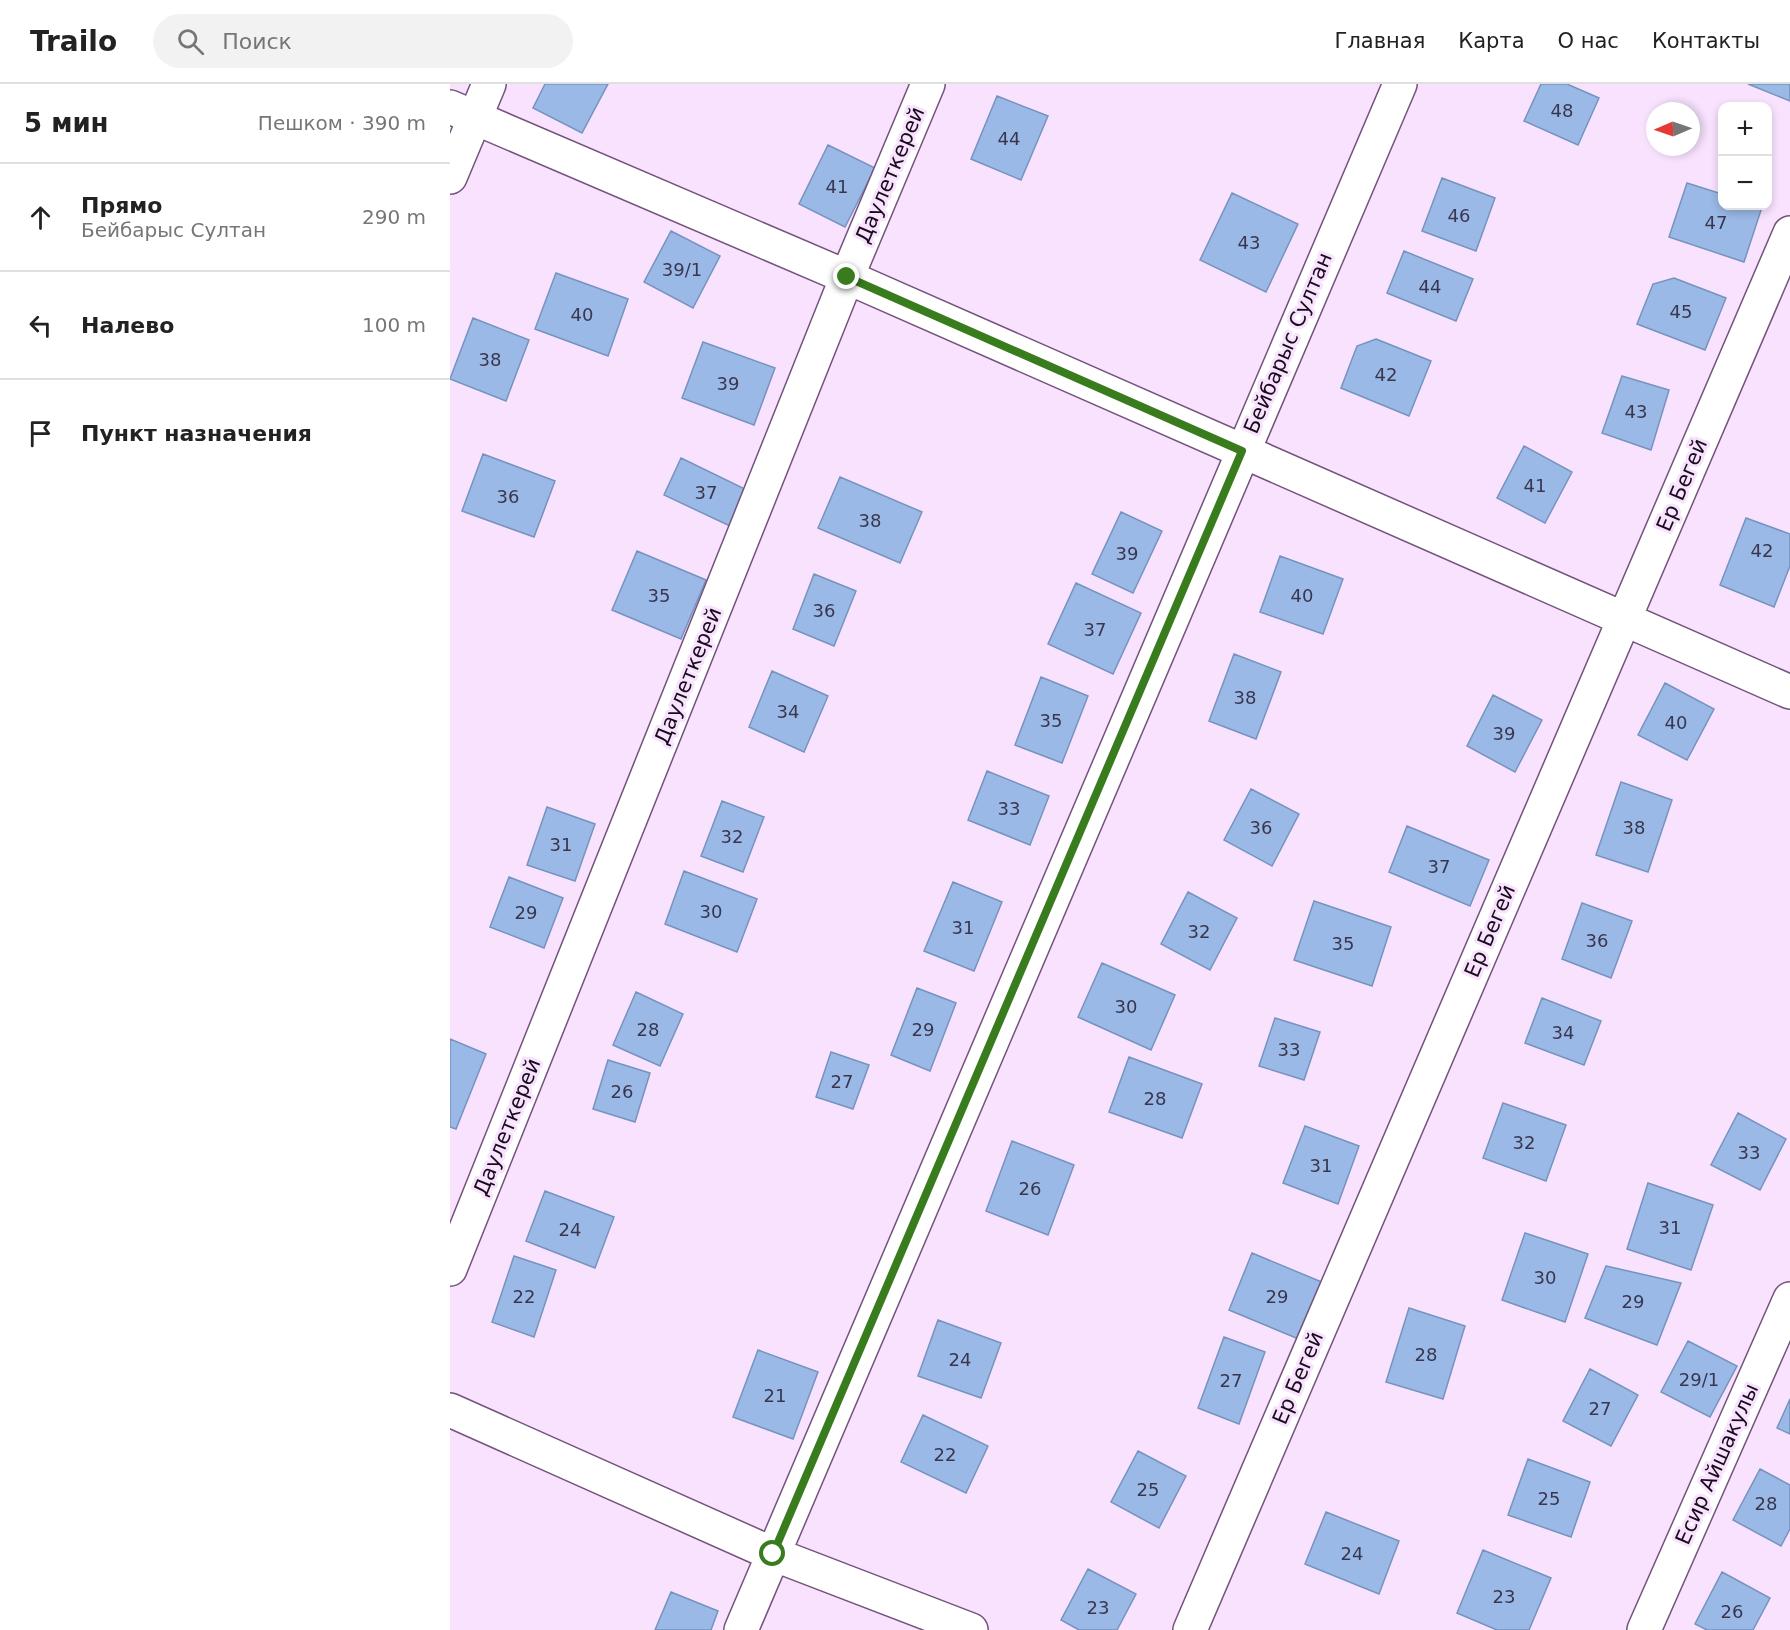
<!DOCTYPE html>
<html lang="ru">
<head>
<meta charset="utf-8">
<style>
  body { margin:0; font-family:"DejaVu Sans",sans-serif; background:#f2f2f2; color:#222 }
  .controls { position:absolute; right:18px; top:18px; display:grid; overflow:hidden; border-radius:12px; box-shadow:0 3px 9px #0003 }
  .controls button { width:54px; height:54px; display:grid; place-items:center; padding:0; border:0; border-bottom:2px solid #e0e0e0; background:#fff; color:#222; font:30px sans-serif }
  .compass { position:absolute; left:1196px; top:18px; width:54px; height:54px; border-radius:50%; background:#fff; box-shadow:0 3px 9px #0003; rotate:268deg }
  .stop { position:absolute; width:18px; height:18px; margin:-14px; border:4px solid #387c1d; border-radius:50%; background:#fff }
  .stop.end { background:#387c1d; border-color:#fff; box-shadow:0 2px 6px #0008 }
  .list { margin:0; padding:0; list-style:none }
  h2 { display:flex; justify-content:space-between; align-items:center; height:78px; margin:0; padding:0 24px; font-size:26px }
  h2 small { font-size:20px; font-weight:400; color:#767676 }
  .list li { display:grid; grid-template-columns:39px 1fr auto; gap:18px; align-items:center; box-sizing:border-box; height:108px; padding:0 24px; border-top:2px solid #e0e0e0 }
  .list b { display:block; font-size:22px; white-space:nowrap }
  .list p { margin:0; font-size:20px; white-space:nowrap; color:#767676 }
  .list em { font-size:20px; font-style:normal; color:#767676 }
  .icon { flex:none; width:33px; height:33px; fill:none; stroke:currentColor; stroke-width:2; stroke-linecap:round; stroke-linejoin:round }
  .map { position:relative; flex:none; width:1340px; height:1546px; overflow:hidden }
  header { display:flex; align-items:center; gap:36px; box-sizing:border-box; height:84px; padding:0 30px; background:#fff; border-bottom:2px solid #e0e0e0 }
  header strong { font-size:28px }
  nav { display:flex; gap:33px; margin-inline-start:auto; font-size:21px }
  .search { width:420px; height:54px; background:#f2f2f2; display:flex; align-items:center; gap:15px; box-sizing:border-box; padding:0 21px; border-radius:33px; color:#767676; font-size:22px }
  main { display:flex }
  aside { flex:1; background:#fff }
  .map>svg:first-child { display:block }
  .building { fill:#9bb9e7; stroke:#7693bf; stroke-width:1.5 }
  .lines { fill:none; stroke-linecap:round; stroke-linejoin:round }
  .minor-casing { stroke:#73537c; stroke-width:36 }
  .minor { stroke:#fff; stroke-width:33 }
  .route { stroke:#387c1d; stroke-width:8 }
  .labels { text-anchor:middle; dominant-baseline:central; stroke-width:6; stroke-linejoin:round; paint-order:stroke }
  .number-label { font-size:18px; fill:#39374f }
  .street-label { font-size:21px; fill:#180c1c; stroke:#f8e2fe }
</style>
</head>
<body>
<header>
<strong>Trailo</strong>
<div class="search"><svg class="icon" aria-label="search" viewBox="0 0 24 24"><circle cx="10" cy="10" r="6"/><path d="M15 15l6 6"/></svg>Поиск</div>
<nav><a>Главная</a><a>Карта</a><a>О нас</a><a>Контакты</a></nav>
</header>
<main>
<aside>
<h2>5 мин<small>Пешком · 390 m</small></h2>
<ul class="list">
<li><svg class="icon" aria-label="ahead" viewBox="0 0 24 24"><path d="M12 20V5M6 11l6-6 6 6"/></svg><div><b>Прямо</b><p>Бейбарыс Султан</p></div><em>290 m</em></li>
<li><svg class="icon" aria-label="left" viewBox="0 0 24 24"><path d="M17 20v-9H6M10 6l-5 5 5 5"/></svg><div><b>Налево</b></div><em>100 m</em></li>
<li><svg class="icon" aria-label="arrive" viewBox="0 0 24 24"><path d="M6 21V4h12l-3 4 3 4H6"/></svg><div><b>Пункт назначения</b></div></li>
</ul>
</aside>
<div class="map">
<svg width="1340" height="1546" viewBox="0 0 1340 1546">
  <rect width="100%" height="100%" fill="#f8e2fe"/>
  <path class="building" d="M95,0H158L132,49L83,24Z
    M1091,0H1117L1149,14L1128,61L1074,37Z
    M1298,0H1340V17Z
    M547,12L598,32L571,96L521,75Z
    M378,61L425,84L395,143L349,120Z
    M992,94L1045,114L1026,167L972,147Z
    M1237,99L1272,110V122L1312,123L1294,178L1219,153Z
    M782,109L848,140L816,208L750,176Z
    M221,147L270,172L243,224L194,198Z
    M954,167L1023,195L1006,237L937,209Z
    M106,189L178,215L158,272L85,245Z
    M1224,194L1276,214L1255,266L1187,240L1203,200Z
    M23,234L79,256L56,317L0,295Z
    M926,255L981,277L959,332L891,304L907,262Z
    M253,258L325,284L304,341L232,314Z
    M1172,292L1219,306L1201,366L1152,349Z
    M1074,362L1122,388L1095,439L1047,414Z
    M33,370L105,397L84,453L12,427Z
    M231,374L297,406L280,442L214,411Z
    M390,393L472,428L450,479L368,444Z
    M671,428L712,447L683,509L642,490Z
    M1296,434L1340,450V482L1324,523L1270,501Z
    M187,467L256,496L231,555L162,526Z
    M830,472L893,495L873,550L810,528Z
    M364,490L406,507L384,562L343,545Z
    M626,499L691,529L663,590L598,560Z
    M784,570L831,588L806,655L759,637Z
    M322,587L378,612L354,668L299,643Z
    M591,593L638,612L612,679L565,661Z
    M1215,599L1264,625L1237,676L1188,651Z
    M1043,611L1092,636L1065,688L1017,662Z
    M537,687L599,712L580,761L518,736Z
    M1171,698L1222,716L1198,788L1146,771Z
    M801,705L849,730L822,782L774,756Z
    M272,717L314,733L293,788L251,772Z
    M97,723L145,740L125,797L77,781Z
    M957,742L1039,776L1020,822L939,788Z
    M234,787L307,815L287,868L215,840Z
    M59,793L113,814L94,864L40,843Z
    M503,798L552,818L524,887L474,867Z
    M738,808L787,834L760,886L711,860Z
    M864,817L941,843L922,902L844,876Z
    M1132,819L1182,837L1161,894L1112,875Z
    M652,879L725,911L701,966L628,933Z
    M467,904L506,919L480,987L441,971Z
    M186,908L233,930L210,982L163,961Z
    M1092,914L1151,937L1134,981L1075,959Z
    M825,934L870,948L854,996L809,982Z
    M0,955L36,970L6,1045L0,1043Z
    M381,968L419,981L403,1025L366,1013Z
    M679,973L752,1000L732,1054L659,1028Z
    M158,976L200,989L185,1038L143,1025Z
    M1053,1019L1116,1041L1096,1097L1033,1074Z
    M1288,1029L1336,1055L1310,1106L1261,1081Z
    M855,1042L909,1062L888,1120L833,1099Z
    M562,1057L624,1081L598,1151L536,1127Z
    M1198,1099L1263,1121L1241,1186L1177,1165Z
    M95,1107L164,1133L145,1184L76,1157Z
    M1075,1149L1138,1170L1115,1238L1052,1216Z
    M802,1169L874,1199L851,1256L779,1226Z
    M64,1172L106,1186L84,1253L42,1238Z
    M1156,1182L1231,1199L1207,1261L1135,1234Z
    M959,1224L1015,1242L993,1315L936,1298Z
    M488,1236L551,1259L531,1314L468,1292Z
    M774,1253L815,1268L789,1340L748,1324Z
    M1238,1257L1287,1282L1260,1333L1211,1308Z
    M308,1266L368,1288L343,1355L283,1333Z
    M1140,1285L1188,1311L1161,1362L1113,1337Z
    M1340,1315V1350L1327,1344Z
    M473,1331L538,1362L516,1409L451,1378Z
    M688,1367L736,1392L709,1444L661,1418Z
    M1078,1375L1140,1398L1121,1453L1058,1431Z
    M1310,1385L1340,1401V1445L1331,1462L1283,1436Z
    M876,1428L949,1457L929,1510L855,1480Z
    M1033,1466L1101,1494L1079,1546H1047L1007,1529Z
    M638,1485L686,1510L667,1546H629L611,1536Z
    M1272,1488L1320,1514L1303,1546H1257L1245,1540Z
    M221,1508L268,1527L261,1546H205Z"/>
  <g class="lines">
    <g class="minor-casing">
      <path id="minor" d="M0,23L397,193L1340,608
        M0,93L39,0
        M0,1185L397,193L478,0
        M0,1326L323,1470L521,1546
        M291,1546L950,0
        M740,1546L1340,149
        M1194,1546L1340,1215"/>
    </g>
    <use href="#minor" class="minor"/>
  </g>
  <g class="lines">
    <path class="route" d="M323,1470L792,367L397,193"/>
  </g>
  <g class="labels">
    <g class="number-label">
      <text x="1112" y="26">48</text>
      <text x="559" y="54">44</text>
      <text x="387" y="102">41</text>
      <text x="1009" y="131">46</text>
      <text x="1266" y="138">47</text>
      <text x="799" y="158">43</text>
      <text x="232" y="185">39/1</text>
      <text x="980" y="202">44</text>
      <text x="1231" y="227">45</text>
      <text x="132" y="230">40</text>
      <text x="40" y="275">38</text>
      <text x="936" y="290">42</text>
      <text x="278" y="299">39</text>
      <text x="1186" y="327">43</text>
      <text x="1085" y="401">41</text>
      <text x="256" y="408">37</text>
      <text x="58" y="412">36</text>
      <text x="420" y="436">38</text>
      <text x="1312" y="466">42</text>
      <text x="677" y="469">39</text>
      <text x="209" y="511">35</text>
      <text x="852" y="511">40</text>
      <text x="374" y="526">36</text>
      <text x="645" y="545">37</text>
      <text x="795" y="613">38</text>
      <text x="338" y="627">34</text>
      <text x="601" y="636">35</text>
      <text x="1226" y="638">40</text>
      <text x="1054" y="649">39</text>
      <text x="559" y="724">33</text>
      <text x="811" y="743">36</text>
      <text x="1184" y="743">38</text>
      <text x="282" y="752">32</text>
      <text x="111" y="760">31</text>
      <text x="989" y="782">37</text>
      <text x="261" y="827">30</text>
      <text x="76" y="828">29</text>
      <text x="513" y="843">31</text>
      <text x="749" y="847">32</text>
      <text x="1147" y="856">36</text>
      <text x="893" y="859">35</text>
      <text x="676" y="922">30</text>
      <text x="198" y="945">28</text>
      <text x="473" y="945">29</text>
      <text x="1113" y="948">34</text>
      <text x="839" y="965">33</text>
      <text x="392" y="997">27</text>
      <text x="172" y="1007">26</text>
      <text x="705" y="1014">28</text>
      <text x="1074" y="1058">32</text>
      <text x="1299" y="1068">33</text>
      <text x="871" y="1081">31</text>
      <text x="580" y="1104">26</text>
      <text x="1220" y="1143">31</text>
      <text x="120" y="1145">24</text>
      <text x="1095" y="1193">30</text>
      <text x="74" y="1212">22</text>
      <text x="827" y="1212">29</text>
      <text x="1183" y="1217">29</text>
      <text x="976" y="1270">28</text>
      <text x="510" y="1275">24</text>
      <text x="1249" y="1295">29/1</text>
      <text x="781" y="1296">27</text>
      <text x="325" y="1311">21</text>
      <text x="1150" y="1324">27</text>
      <text x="495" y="1370">22</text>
      <text x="698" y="1405">25</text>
      <text x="1099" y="1414">25</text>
      <text x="1316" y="1419">28</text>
      <text x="902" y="1469">24</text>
      <text x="1054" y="1512">23</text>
      <text x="648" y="1523">23</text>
      <text x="1282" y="1527">26</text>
    </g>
    <g class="street-label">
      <text transform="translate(440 91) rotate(-67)">Даулеткерей</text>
      <text transform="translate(838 259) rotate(-67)">Бейбарыс Султан</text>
      <text transform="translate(1232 401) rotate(-67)">Ер Бегей</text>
      <text transform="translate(238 592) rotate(-68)">Даулеткерей</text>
      <text transform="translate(1040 847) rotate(-67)">Ер Бегей</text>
      <text transform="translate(57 1043) rotate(-68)">Даулеткерей</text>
      <text transform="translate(848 1294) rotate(-67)">Ер Бегей</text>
      <text transform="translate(1267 1380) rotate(-66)">Есир Айшакулы</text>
    </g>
  </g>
</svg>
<div class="controls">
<button>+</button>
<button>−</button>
</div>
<svg class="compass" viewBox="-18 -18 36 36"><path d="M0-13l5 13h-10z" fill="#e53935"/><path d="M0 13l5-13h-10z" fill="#767676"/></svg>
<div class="stop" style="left:323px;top:1470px"></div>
<div class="stop end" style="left:397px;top:193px"></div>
</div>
</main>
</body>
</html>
